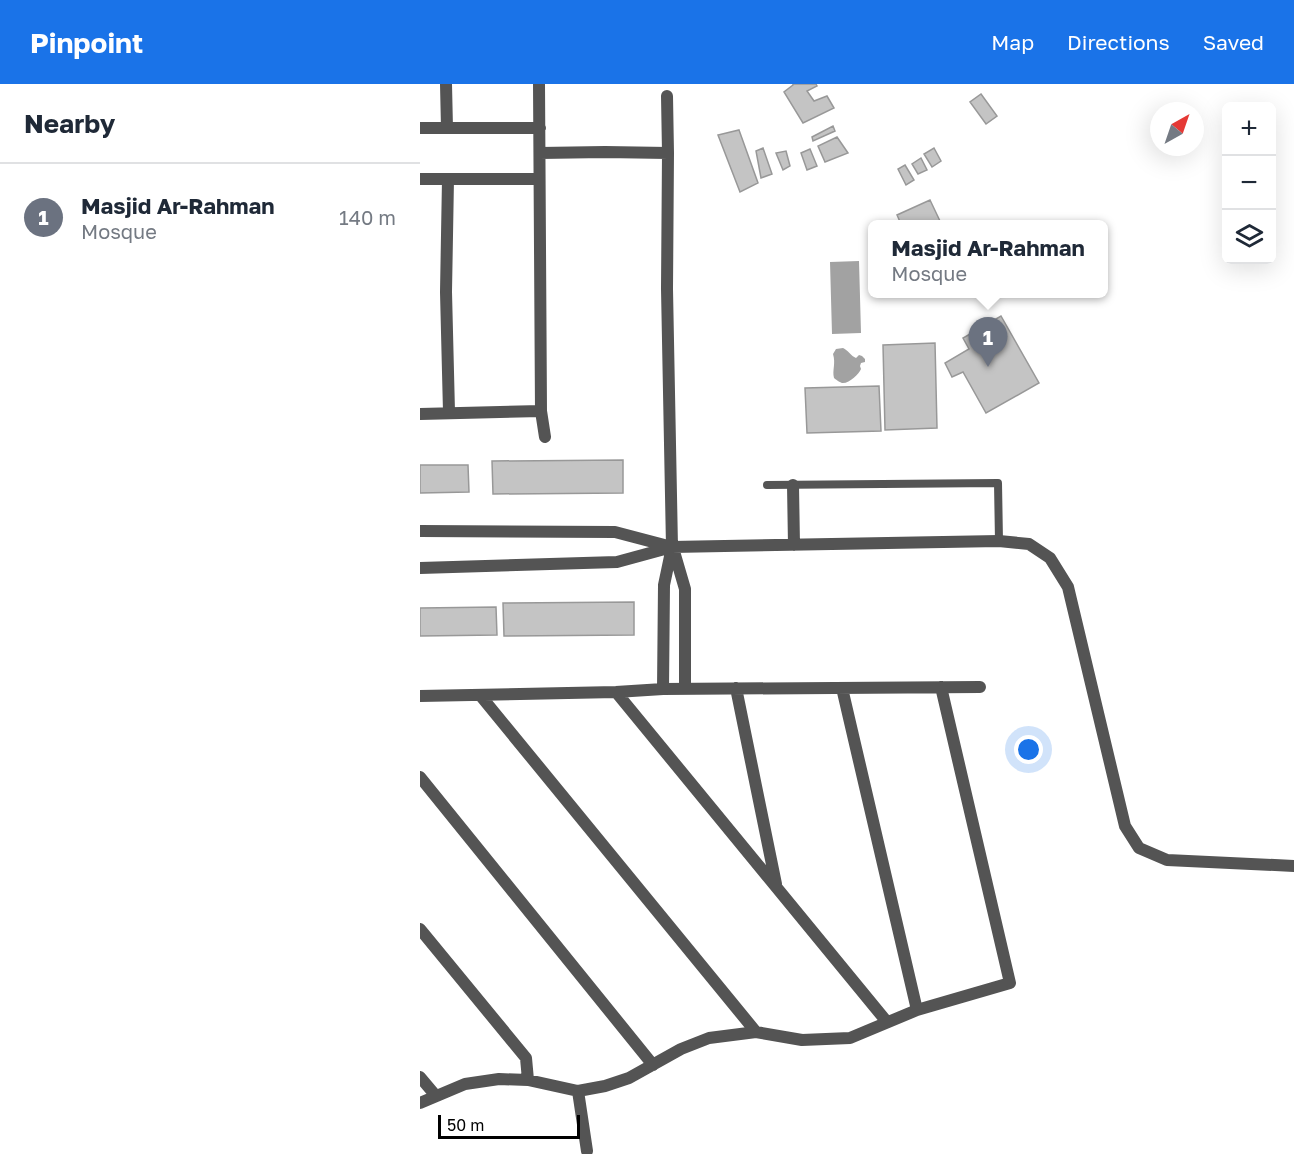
<!DOCTYPE html>
<html lang="en">
<head>
<meta charset="utf-8">
<style>
  body { margin:0; font-family:"Golos Text",sans-serif; background:#f2f2f3; color:#1f2937 }
  .controls { position:absolute; right:18px; top:18px; display:grid; overflow:hidden; border-radius:9px; box-shadow:0 6px 24px #0002 }
  .controls button { width:54px; height:54px; display:grid; place-items:center; padding:0; border:0; border-bottom:2px solid #e0e1e3; background:#fff; color:#1f2937; font:30px sans-serif }
  .compass { position:absolute; left:730px; top:18px; width:54px; height:54px; border-radius:50%; background:#fff; box-shadow:0 6px 24px #0002; rotate:40deg }
  .scale { position:absolute; left:18px; bottom:15px; width:142px; box-sizing:border-box; padding-left:6px; border:3px solid #000; border-top:0; font-size:16px; line-height:21px; white-space:nowrap; color:#000; -webkit-text-stroke:4px #fff; paint-order:stroke }
  .you { position:absolute; left:609px; top:666px; width:21px; height:21px; margin:-15px; border:4px solid #fff; border-radius:50%; background:#1a73e8; box-shadow:0 0 0 9px #1a73e833 }
  .badge { display:grid; place-items:center; width:39px; height:39px; border-radius:50%; background:#1a73e8; color:#fff; font-size:20px; font-weight:700 }
  .pin { position:absolute; translate:-50% -50px; filter:drop-shadow(0 2px 3px #0008) }
  .pin::after { content:''; position:absolute; top:32px; width:21px; height:18px; background:inherit; clip-path:polygon(0 0,100% 0,50% 100%) }
  .popup { position:absolute; left:448px; top:136px; width:240px; height:78px; box-sizing:border-box; display:grid; place-content:center; border-radius:9px; background:#fff; filter:drop-shadow(0 2px 4px #0005); font-size:20px; white-space:nowrap; color:#747a83 }
  .popup b { font-size:22px; color:#1f2937 }
  .popup::after { content:''; position:absolute; left:50%; top:100%; margin-left:-12px; border:12px solid transparent; border-top-color:#fff }
  .list { margin:0; padding:0; list-style:none }
  h2 { display:flex; justify-content:space-between; align-items:center; height:78px; margin:0; padding:0 24px; font-size:26px }
  h2 small { font-size:20px; font-weight:400; color:#747a83 }
  .list li { display:grid; grid-template-columns:39px 1fr auto; gap:18px; align-items:center; box-sizing:border-box; height:108px; padding:0 24px; border-top:2px solid #e0e1e3 }
  .list b { display:block; font-size:22px; white-space:nowrap }
  .list p { margin:0; font-size:20px; white-space:nowrap; color:#747a83 }
  .list em { font-size:20px; font-style:normal; color:#747a83 }
  .icon { flex:none; width:33px; height:33px; fill:none; stroke:currentColor; stroke-width:2; stroke-linecap:round; stroke-linejoin:round }
  .map { position:relative; flex:none; width:874px; height:1070px; overflow:hidden }
  header { display:flex; align-items:center; gap:36px; box-sizing:border-box; height:84px; padding:0 30px; background:#1a73e8; color:#fff }
  header strong { font-size:28px }
  nav { display:flex; gap:33px; margin-inline-start:auto; font-size:21px }
  main { display:flex }
  aside { flex:1; background:#fff }
  .map>svg:first-child { display:block }
  .water { fill:#a2a2a2 }
  .building { fill:#c4c4c4; stroke:#989898; stroke-width:1.5 }
  .lines { fill:none; stroke-linecap:round; stroke-linejoin:round }
  .service { stroke:#545454; stroke-width:8 }
  .minor { stroke:#545454; stroke-width:12 }
</style>
</head>
<body>
<header>
<strong>Pinpoint</strong>
<nav><a>Map</a><a>Directions</a><a>Saved</a></nav>
</header>
<main>
<aside>
<h2>Nearby<small></small></h2>
<ul class="list">
<li><span class="badge" style="background:#6b7280">1</span><div><b>Masjid Ar-Rahman</b><p>Mosque</p></div><em>140 m</em></li>
</ul>
</aside>
<div class="map">
<svg width="874" height="1070" viewBox="0 0 874 1070">
  <rect width="100%" height="100%" fill="#fff"/>
  <path class="water" d="M439,177L441,249L412,250L410,178Z
    M423,264C428,266 431,272 436,274L439,271L442,272L445,275V278L441,279L440,282L441,285C439,290 429,300 422,299C421,299 415,295 414,294C412,286 416,280 413,270L416,265Z"/>
  <path class="building" d="M373,0H396L397,2L387,7L394,17L407,12L414,24L383,39L364,8L373,1Z
    M561,10L577,32L566,40L550,18Z
    M413,42L415,47L393,57L392,53Z
    M319,46L338,99L320,108L298,51Z
    M417,53L428,69L405,78L398,62Z
    M343,64L352,90L341,94L336,67Z
    M514,64L521,77L512,83L504,70Z
    M390,65L397,82L387,86L381,69Z
    M366,67L370,82L363,86L356,69Z
    M501,74L507,86L498,90L492,80Z
    M485,81L494,96L486,101L478,85Z
    M510,116L520,137L512,140H481L477,131Z
    M581,232L619,299L566,329L543,288L532,293L525,279L549,265L543,254Z
    M515,259L517,344L465,346L463,261Z
    M459,302L461,347L387,349L385,304Z
    M203,376V409L73,410L72,377Z
    M0,381H48L49,408L0,409Z
    M214,518V551L84,552L83,519Z
    M76,523L77,551L0,552V524Z"/>
  <g class="lines">
    <path class="service" d="M347,401L578,399L579,457"/>
    <path class="minor" d="M26,0L27,44
      M119,0L121,327
      M0,44H120
      M120,69L185,68L248,69
      M0,95H119
      M28,95L26,208L29,328
      M0,330L121,327L125,353
      M373,401L374,461
      M0,447L195,448L252,463
      M253,464L265,505V605
      M0,484L197,478L252,463L579,457L609,460L630,474L648,503L705,742L719,764L747,776L874,782
      M316,604L356,800
      M422,604L497,926
      M243,605L244,501L252,463L247,205L248,69L247,12
      M196,608L467,938
      M60,611L336,948
      M0,612L196,608L243,605L560,603
      M0,693L233,981
      M0,845L106,974L108,996
      M0,993L16,1012
      M158,1007L167,1067
      M0,1019L45,1000L79,995L108,996L158,1007L185,1002L209,994L261,965L289,954L336,948L382,956L430,954L497,926L590,899L521,603"/>
  </g>
</svg>
<div class="controls">
<button>+</button>
<button>−</button>
<button><svg class="icon" aria-label="layers" viewBox="0 0 24 24"><path d="M12 4l9 5-9 5-9-5zM3 14l9 5 9-5"/></svg></button>
</div>
<svg class="compass" viewBox="-18 -18 36 36"><path d="M0-13l5 13h-10z" fill="#e53935"/><path d="M0 13l5-13h-10z" fill="#747a83"/></svg>
<div class="scale">50 m</div>
<div class="you"></div>
<div class="pin badge" style="left:568px;top:283px;background:#6b7280">1</div>
<div class="popup"><b>Masjid Ar-Rahman</b>Mosque</div>
</div>
</main>
</body>
</html>
